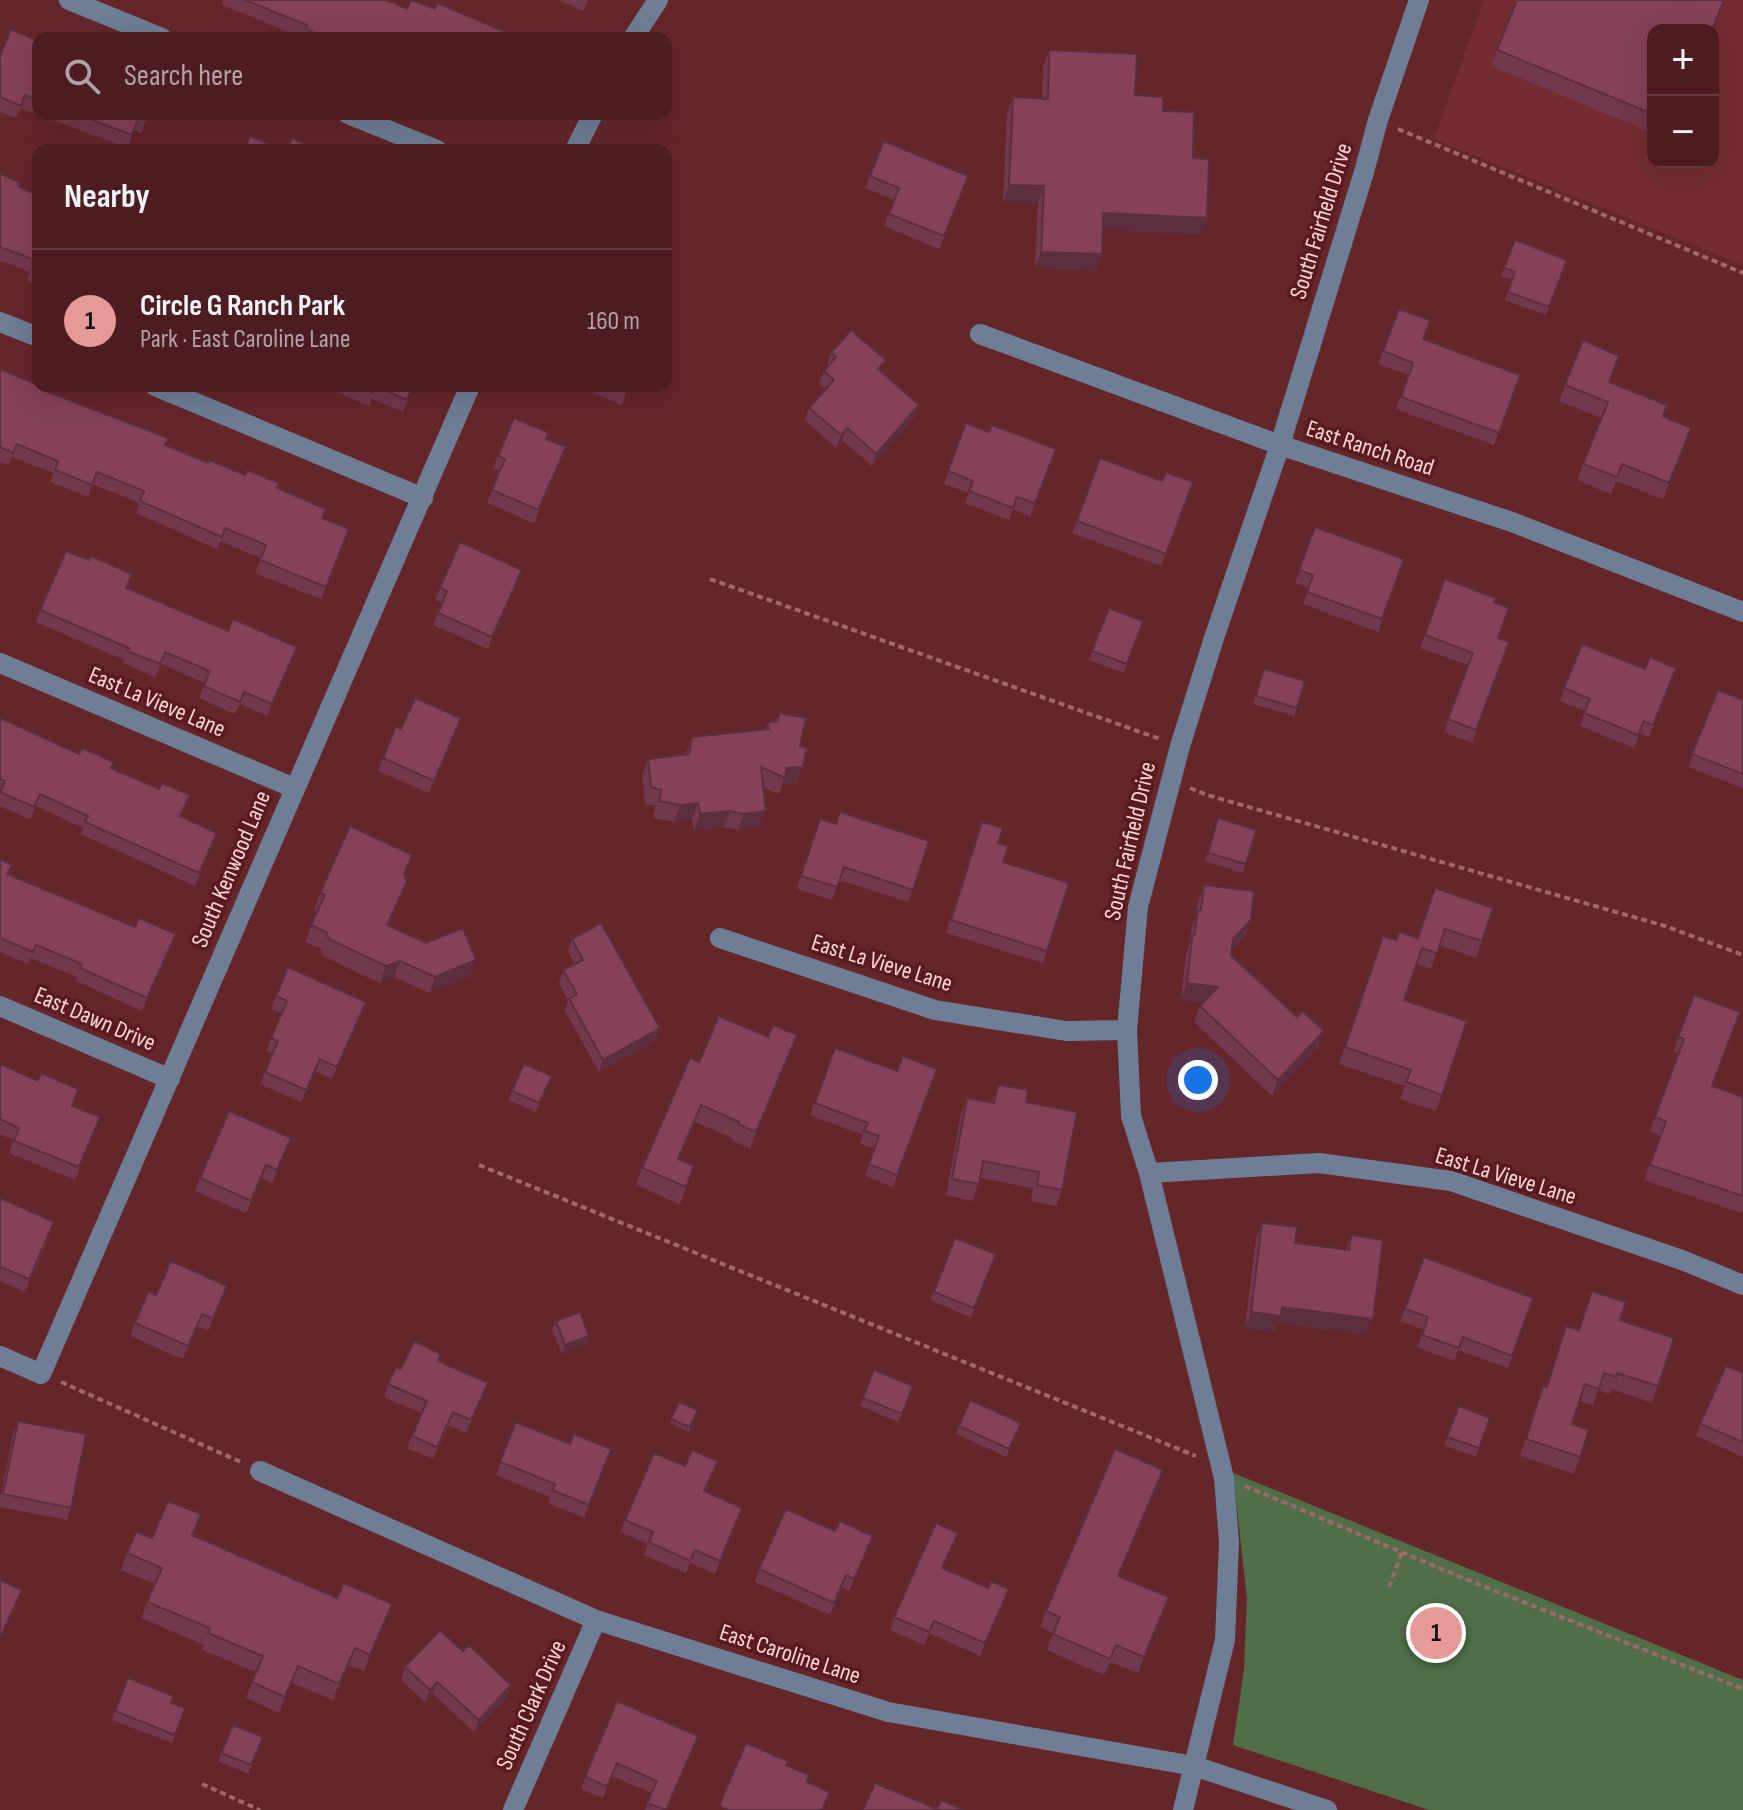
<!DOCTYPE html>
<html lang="en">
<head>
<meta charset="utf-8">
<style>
  body { margin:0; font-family:"Sofia Sans Condensed",sans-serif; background:#532529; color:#f1f3f6 }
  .controls { position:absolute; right:24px; top:24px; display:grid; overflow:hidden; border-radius:16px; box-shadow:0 8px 32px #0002 }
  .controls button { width:72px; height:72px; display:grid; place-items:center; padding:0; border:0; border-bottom:2px solid #633a3e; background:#4c1c20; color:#f1f3f6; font:40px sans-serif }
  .you { position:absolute; left:1198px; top:1080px; width:28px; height:28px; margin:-20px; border:6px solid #fff; border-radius:50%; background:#1a73e8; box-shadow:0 0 0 12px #1a73e833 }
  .badge { display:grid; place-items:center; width:52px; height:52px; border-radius:50%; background:#e69b98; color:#111; font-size:26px; font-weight:700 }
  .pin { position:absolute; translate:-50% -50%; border:4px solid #fff; box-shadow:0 2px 8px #0006 }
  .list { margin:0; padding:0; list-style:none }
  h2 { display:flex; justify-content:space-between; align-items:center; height:104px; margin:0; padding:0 32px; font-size:34px }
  h2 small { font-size:26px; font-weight:400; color:#b2a1a5 }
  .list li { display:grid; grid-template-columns:52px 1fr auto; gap:24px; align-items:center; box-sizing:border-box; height:144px; padding:0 32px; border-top:2px solid #633a3e }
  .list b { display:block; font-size:30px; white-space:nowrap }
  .list p { margin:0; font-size:26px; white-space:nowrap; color:#b2a1a5 }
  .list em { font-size:26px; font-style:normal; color:#b2a1a5 }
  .icon { flex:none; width:44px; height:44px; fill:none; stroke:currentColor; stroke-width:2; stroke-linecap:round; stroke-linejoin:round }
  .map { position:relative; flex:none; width:1743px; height:1810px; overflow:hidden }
  .search { position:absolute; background:#4c1c20; box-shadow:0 8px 32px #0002; left:32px; top:32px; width:640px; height:88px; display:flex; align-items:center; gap:20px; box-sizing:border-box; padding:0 28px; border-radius:16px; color:#b2a1a5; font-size:30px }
  .panel { position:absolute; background:#4c1c20; box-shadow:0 8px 32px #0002; left:32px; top:144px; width:640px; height:248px; border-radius:16px }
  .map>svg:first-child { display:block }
  .built { fill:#742c30; fill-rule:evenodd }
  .green { fill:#506f49 }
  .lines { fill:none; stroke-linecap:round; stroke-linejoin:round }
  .path { stroke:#9f696b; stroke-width:4; stroke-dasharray:6 4; stroke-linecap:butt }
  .minor { stroke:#6e7e97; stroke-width:20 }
  .wall { fill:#72384d }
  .shaded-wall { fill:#5c2e3e }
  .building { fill:#844159; stroke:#5c2e3e; stroke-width:2 }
  .labels { text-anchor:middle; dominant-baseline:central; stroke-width:7; stroke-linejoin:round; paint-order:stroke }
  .street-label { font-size:24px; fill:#fdd4d4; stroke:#591b20 }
</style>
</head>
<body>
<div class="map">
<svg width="1743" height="1810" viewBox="0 0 1743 1810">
  <rect width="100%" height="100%" fill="#65262a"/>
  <path class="built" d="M1484,0H1743V265L1434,139ZM1653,30H1713V162H1653Z"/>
  <path class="green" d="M1233,1473L1743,1680V1810H1429L1233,1745L1244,1669L1247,1598Z"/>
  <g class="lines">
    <path class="path" d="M1398,129L1743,273
      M710,579L1160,739
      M1190,788L1207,795L1665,926L1743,955
      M479,1165L1196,1456
      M61,1382L243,1463
      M1245,1486L1463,1578L1743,1689
      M1389,1587L1402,1552
      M202,1784L260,1810"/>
    <path class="minor" d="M69,0L162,38
      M633,38L658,0
      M348,114L437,150
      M575,150L593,114
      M0,322L38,337
      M980,334L1280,445L1512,522L1743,612
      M155,386L423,498
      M0,663L294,788
      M720,938L935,1010L1066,1031L1127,1030
      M0,1006L170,1079
      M1149,1173L1319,1163L1451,1181L1682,1260L1743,1285
      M0,1356L41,1374L470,386
      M260,1471L596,1620L888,1712L1194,1766L1327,1810
      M513,1810L596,1620
      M1183,1810L1225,1640L1229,1542L1224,1478L1149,1173L1131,1116L1127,1030L1138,907L1180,746L1215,635L1280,445L1364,172L1378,120L1419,0"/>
  </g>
  <path class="wall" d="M223,0H387L407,9H435L520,38H303L222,5Z
    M559,0H588L583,11Z
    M1517,0H1725L1713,30H1653V133L1491,66Z
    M38,41V114H149L141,133L134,130L128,148L21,108L16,118L0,112V56Z
    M1049,50L1163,111L1193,158L1201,234L1103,230L1102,254L1096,271L1035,268L1038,203L1003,202L1007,114L1013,97L1042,99L1043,67Z
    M0,174L19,187L38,195V286L27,281L30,272L0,261Z
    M870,176L964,189L939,249L884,226L894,200L865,188Z
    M1515,240L1567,260L1546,315L1505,300L1512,280L1501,276Z
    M1399,309L1423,339L1520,375L1494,445L1396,409L1409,375L1378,364Z
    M1583,340L1609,382L1663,416L1691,428L1663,499L1616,481L1611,494L1577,480L1601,418L1559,401Z
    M831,353L881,372L919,405L914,418L872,466L842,440L836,448L805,420L809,408L826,389L819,384L824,371L828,367L827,366Z
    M0,369L165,445L277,488L322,518L345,541L321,599L255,573L261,558L220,541L217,549L136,513L139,503L93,484L88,497L50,482L54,473L12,457L9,465L0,462Z
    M323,386H414L403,412L372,399L369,406Z
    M578,386H630L621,405Z
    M966,423L989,432L1056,449L1030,516L1013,509L1009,520L965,503L969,493L944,484Z
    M546,439L566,447L534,523L487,503L500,471L493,468L498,456Z
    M1100,458L1162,481L1193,482L1161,566L1072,533Z
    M1315,527L1404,559L1378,632L1303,604L1309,588L1295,583Z
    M1445,579L1494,602L1498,638L1509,642L1472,743L1444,732L1468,665L1420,648Z
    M517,583L488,649L433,625L442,603L435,600L440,588Z
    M127,588L228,631L297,647L267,716L240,704L235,714L199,698L205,683L161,664L155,677L123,663L124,660L36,622L40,610Z
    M1109,608L1143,621L1124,673L1089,660Z
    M1676,668L1649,737L1640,733L1634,748L1580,726L1585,711L1560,701L1564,688L1645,669Z
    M1264,669L1297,708L1294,716L1253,704Z
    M1718,690L1743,700V788L1688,767Z
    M779,713L800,746L797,783L782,785L779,794L763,787L766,811L760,828L738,830L724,827L694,831L692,820L674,822L653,818L655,806L645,804L642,775L648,759L686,754L692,737L765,730L768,722L776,721Z
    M0,718L111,769L181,817L217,833L195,886L81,834L83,828L36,806L30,819L0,806Z
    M461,718L429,793L378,771L383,758L401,729Z
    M840,812L929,841L908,902L839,880L832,900L797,889L815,831L836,824Z
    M1218,818L1246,864L1243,873L1205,861Z
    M977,834L998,843L1003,862L1047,951L1043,963L946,933Z
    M0,859L8,875L135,927L176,934L142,1011L76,981L77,977L31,958L28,964L0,952Z
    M405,876L407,881L388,926L470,976L429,993L394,977L380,983L323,956L320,948L305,942L317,911L314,910L320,893Z
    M1204,885L1251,920L1245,936L1232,950L1231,955L1318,1048L1272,1096L1194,1022L1200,1006L1203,1002L1181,1000L1186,954L1190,943L1191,930L1196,916L1198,902Z
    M1493,908L1476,958L1439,945L1431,969L1416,964L1404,1000L1467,1021L1436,1111L1400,1099L1405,1086L1339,1064L1383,936L1396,940L1417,938Z
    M572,939L656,1041L599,1072L565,1011L568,1000L559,983L563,970L575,964L568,952Z
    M1694,995L1712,1086L1743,1097V1209L1742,1213L1644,1180L1660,1136L1650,1131L1678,1054L1673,1052Z
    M276,996L366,1002L332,1079L315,1071L301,1102L260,1084L273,1053L266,1051L282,1013L271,1009Z
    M797,1035L750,1148L732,1141L733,1138L695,1122L679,1159L688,1183L680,1204L636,1185L642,1168L699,1062L768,1037Z
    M835,1048L897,1071L937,1069L893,1187L865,1176L875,1149L860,1143L863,1135L810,1115Z
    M0,1064L72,1106L95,1129L75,1180L9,1153L14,1140L0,1134Z
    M549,1084L536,1112L509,1100L512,1091Z
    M998,1085L1026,1102L1062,1190L1056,1206L1031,1201L1033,1188L980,1178L973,1201L946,1195L961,1114L967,1098L992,1102Z
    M286,1151L272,1183L262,1178L246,1213L195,1191L200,1178Z
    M0,1198L50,1234L25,1292L0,1281Z
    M1262,1223L1295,1243L1346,1250L1351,1235L1373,1319L1367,1335L1278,1323L1275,1332L1245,1328L1256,1239Z
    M955,1238L996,1254L971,1317L930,1300Z
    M156,1295L222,1298L208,1331L197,1326L183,1359L130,1336L135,1323Z
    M1533,1298L1508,1368L1458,1350L1454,1361L1417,1347L1424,1330L1400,1321L1405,1309Z
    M1620,1320L1658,1386L1652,1403L1612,1389L1610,1394L1598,1390L1593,1405L1579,1401L1572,1424L1589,1430L1574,1474L1520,1456L1537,1402L1546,1387L1566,1326L1579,1330Z
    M556,1321L589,1336L586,1344L562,1354L552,1329Z
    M441,1354L439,1361L483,1395L466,1433L449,1425L433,1459L407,1448L421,1413L384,1397L388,1384L401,1369Z
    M874,1370L913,1386L898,1422L860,1406Z
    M1743,1373V1457L1696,1436L1700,1424Z
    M679,1402L698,1410L689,1432L670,1423Z
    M1459,1406L1490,1418L1476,1457L1444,1445Z
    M18,1421L71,1508L67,1520L0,1507V1499L13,1434Z
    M516,1422L570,1444L611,1449L584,1518L548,1503L550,1497L496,1475Z
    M959,1426L1018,1431L1006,1457L956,1434Z
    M718,1461L705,1492L738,1520L715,1574L690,1563L686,1573L644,1555L648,1544L620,1532L625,1520L685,1466Z
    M1157,1486L1119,1576L1169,1597L1138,1673L1110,1662L1104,1675L1047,1650L1053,1633L1040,1627L1046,1611Z
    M958,1533L943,1568L988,1588L1009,1589L980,1656L929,1633L924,1645L890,1630L894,1617Z
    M192,1536L337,1598L392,1604L364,1671L349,1665L333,1700L292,1683L279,1713L246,1698L256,1672L202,1650L204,1645L141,1618L155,1584L121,1570L127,1553L152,1538Z
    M868,1548L849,1591L842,1588L830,1615L755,1582L759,1569Z
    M405,1667L507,1697L474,1732L433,1694L425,1702L401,1680Z
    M128,1678L171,1703L185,1708L172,1743L112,1720Z
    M617,1701L693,1748L667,1810H645L652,1793L612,1776L603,1798L581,1789Z
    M233,1725L263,1737L248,1774L218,1761Z"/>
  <path class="shaded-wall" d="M1009,185L1044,186L1038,203L1003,202Z
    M1103,213L1207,218L1201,234L1097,230Z
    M1041,252L1102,254L1096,271L1035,268Z
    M919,405L914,418L872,466L876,454Z
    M847,428L842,440L836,448L841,435Z
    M522,570L517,583L488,649L492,637Z
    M297,647L292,660L267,716L272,704Z
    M461,718L457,731L429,793L434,781Z
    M803,767L797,783L782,785L786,768Z
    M698,803L692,820L674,822L680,805Z
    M730,811L724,827L694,831L700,814Z
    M766,811L760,828L738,830L744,814Z
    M407,881L401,898L381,942L387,925Z
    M1251,920L1245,936L1227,955L1233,939Z
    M176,934L171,947L142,1011L147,998Z
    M476,960L470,976L429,993L435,977Z
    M400,961L394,977L380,983L386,966Z
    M1187,983L1218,987L1212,1003L1181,1000Z
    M366,1002L362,1014L332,1079L337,1067Z
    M660,1028L656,1041L599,1072L603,1060Z
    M1324,1031L1318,1048L1272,1096L1278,1080Z
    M797,1035L791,1052L750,1148L756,1132Z
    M1282,1307L1373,1319L1367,1335L1278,1323L1275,1332L1245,1328L1251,1312Z
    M589,1336L586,1344L562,1354L565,1345Z
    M1163,1470L1157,1486L1112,1592L1118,1576Z
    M1009,1589L1005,1601L980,1656L985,1643Z
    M1169,1597L1163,1614L1138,1673L1144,1657Z
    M392,1604L386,1620L364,1671L370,1655Z
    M355,1648L349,1665L333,1700L339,1684Z
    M298,1666L292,1683L279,1713L285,1697Z
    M437,1682L433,1694L425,1702L430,1690Z
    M511,1685L507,1697L474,1732L479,1720Z"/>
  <path class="building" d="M245,0H387L407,9L411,0L435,9L437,3L520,38H350L345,36L344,38H325L306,29L307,25Z
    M1517,0H1724L1712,30H1653V114L1497,50Z
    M11,29L38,41V100L25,95L21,106L0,97V56Z
    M1049,50L1137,54L1135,95L1163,97V111L1194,112L1193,158L1209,159L1207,218L1103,213L1102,254L1041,252L1044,186L1009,185L1013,97L1048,99Z
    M76,114H148L146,120L139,117L132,135Z
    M250,136L284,150H244Z
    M292,138L318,150H287Z
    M884,141L968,176L944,236L889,214L899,188L870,176Z
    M0,174L20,182L19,187L38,195V271L32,269L35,260L0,247Z
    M1515,240L1567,260L1549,307L1508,292L1515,272L1504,268Z
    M1399,309L1430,320L1423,339L1520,375L1499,433L1401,397L1413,363L1383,351Z
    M851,330L886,360L878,369L919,405L876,454L847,428L841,435L809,408L834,380L824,371L836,357L831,353Z
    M1583,340L1619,356L1609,382L1667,405L1663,416L1691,428L1669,483L1622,464L1617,477L1583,464L1608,402L1565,385Z
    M0,369L38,385V386H41L40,389L168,438L165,445L208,463L209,460L245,475L247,470L279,483L277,488L326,509L322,518L349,529L326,587L260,560L266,545L225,528L222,537L140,501L144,491L97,472L92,485L55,470L58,461L17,444L13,453L0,447Z
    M357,386H413L407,400L376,386L373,393Z
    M611,386H629L626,392Z
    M514,418L549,433L546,439L566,447L538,510L492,490L505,459L498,456Z
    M966,423L989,432L992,425L1056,449L1035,503L1017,497L1013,508L969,491L973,481L948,471Z
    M1100,458L1162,481L1166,472L1193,482L1166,554L1077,521Z
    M1315,527L1404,559L1382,619L1307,592L1313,575L1299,570Z
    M460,542L522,570L492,637L438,613L447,591L440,588Z
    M66,551L89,560L91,556L132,574L126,588L228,631L233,619L297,647L272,704L244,692L240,702L204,686L210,671L165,652L160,664L127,651L129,648L40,610Z
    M1445,579L1496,598L1494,602L1509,608L1498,638L1509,642L1476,730L1448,719L1473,653L1425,635Z
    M1109,608L1143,621L1127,664L1092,651Z
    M1582,644L1645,669L1650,657L1676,668L1653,725L1644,721L1638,735L1584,713L1590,699L1564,688Z
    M1264,669L1305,681L1297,708L1256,696Z
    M1718,690L1743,700V774L1692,754Z
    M415,698L461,718L434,781L383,758L396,726L401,729Z
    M779,713L806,718L800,746L807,748L803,767L786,768L785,778L761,767L766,811L744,814L730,811L700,814L698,803L680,805L659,801L661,790L651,787L648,759L689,754L692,737L769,729L768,722L778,721Z
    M0,718L79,754L82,748L114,762L111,768L159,789L162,783L190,795L180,816L217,833L199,873L85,822L88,816L40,794L34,807L0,792L5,781L0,779Z
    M840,812L929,841L913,890L844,867L837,887L801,876L820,819L836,824Z
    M1218,818L1256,830L1246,864L1208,853Z
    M982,822L1003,828L998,843L1008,846L1003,862L1069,883L1047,951L951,920Z
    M350,826L412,855L404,874L407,881L387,925L426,943L463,928L476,960L435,977L400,961L386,966L329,939L326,932L311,925L325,895L320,893Z
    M0,859L12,865L7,874L135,927L139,918L176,934L147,998L80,968L82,964L36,945L33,952L0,938Z
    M1204,885L1254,891L1251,920L1233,939L1231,955L1297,1017L1303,1011L1324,1031L1278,1080L1200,1006L1218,987L1187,983L1192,938L1195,934L1197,913L1201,909Z
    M1435,888L1493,908L1482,941L1445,929L1437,953L1422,948L1404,1000L1467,1021L1442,1095L1406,1082L1411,1070L1345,1047L1383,936L1396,940L1399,932L1418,938Z
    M601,923L660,1028L603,1060L569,999L577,994L563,970L583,960L572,939Z
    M288,967L366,1002L337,1067L320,1059L306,1090L265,1072L278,1041L271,1038L287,1001L276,996Z
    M1694,995L1740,1012L1712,1086L1743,1097V1196L1650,1165L1666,1121L1655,1117L1684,1039L1678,1037Z
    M719,1016L768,1037L773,1025L797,1035L756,1132L738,1124L739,1122L701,1105L678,1159L694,1166L686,1187L642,1168L690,1058L699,1062Z
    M835,1048L897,1071L903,1056L937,1069L897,1175L869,1164L879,1136L864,1131L868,1123L815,1103Z
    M0,1064L38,1081L41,1073L78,1089L72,1106L100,1117L79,1167L14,1141L19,1128L0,1119Z
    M524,1064L552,1076L539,1103L512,1091Z
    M998,1085L1028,1090L1026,1102L1077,1112L1062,1190L1037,1185L1039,1172L983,1161L979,1184L952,1179L967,1098L994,1103Z
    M229,1111L291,1138L277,1170L266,1165L251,1201L200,1178Z
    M0,1198L54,1222L29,1279L1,1267L0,1270Z
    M1262,1223L1297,1227L1295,1243L1349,1250L1351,1235L1383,1240L1373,1319L1282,1307L1281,1316L1251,1312Z
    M955,1238L996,1254L974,1308L934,1292Z
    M1424,1257L1533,1298L1512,1356L1463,1337L1459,1348L1422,1335L1428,1317L1405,1309Z
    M171,1261L227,1286L213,1318L202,1314L188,1346L135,1323L148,1292L156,1295Z
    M1592,1291L1626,1302L1620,1320L1674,1338L1658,1386L1617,1373L1616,1377L1604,1373L1599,1389L1585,1384L1572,1424L1589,1430L1580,1457L1526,1439L1543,1386L1547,1387L1566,1326L1579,1330Z
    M580,1312L589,1336L565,1345L556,1321Z
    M414,1341L441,1354L438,1361L488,1383L471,1420L453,1412L437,1447L412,1436L427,1401L388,1384L396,1367L401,1369Z
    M1726,1366L1743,1373V1442L1700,1424Z
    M874,1370L913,1386L902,1414L863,1398Z
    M970,1400L1021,1423L1009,1449L959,1426Z
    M679,1402L698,1410L690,1427L671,1419Z
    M1459,1406L1490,1418L1479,1448L1447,1437Z
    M18,1421L86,1434L71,1508L3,1494Z
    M516,1422L570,1444L574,1434L611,1449L589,1505L552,1490L555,1484L500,1462Z
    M1115,1449L1163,1470L1118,1576L1169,1597L1144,1657L1116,1645L1110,1659L1053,1634L1060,1617L1046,1611Z
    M692,1450L718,1461L704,1491L742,1508L720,1561L695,1550L690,1561L649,1542L653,1532L625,1520L654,1453L685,1466Z
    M168,1501L201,1514L192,1535L337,1598L344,1583L392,1604L370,1655L355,1648L339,1684L298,1666L285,1697L252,1682L263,1656L208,1633L210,1628L147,1602L162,1568L127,1553L136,1532L152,1538Z
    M786,1509L835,1531L840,1521L873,1536L854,1579L846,1575L834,1603L759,1569Z
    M936,1523L958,1533L942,1568L988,1588L991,1581L1009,1589L985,1643L934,1621L929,1632L894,1617Z
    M0,1580L22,1590L0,1638Z
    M440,1630L463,1651L469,1645L511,1685L479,1720L437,1682L430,1690L405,1667Z
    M128,1678L174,1696L171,1703L185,1708L175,1735L115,1711Z
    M617,1701L698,1736L666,1810L647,1803L657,1781L617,1763L607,1786L585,1777Z
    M233,1725L263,1737L251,1765L221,1753Z
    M746,1743L788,1761L786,1765L809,1775L807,1782L830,1792L822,1810H728L719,1806Z
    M875,1783L937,1809L941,1800L964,1810H863Z"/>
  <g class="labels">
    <g class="street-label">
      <text transform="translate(1321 221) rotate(-73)">South Fairfield Drive</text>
      <text transform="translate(1370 448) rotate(18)">East Ranch Road</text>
      <text transform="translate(157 702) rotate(23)">East La Vieve Lane</text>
      <text transform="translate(1130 841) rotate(-77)">South Fairfield Drive</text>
      <text transform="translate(231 869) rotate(-67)">South Kenwood Lane</text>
      <text transform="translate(882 963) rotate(17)">East La Vieve Lane</text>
      <text transform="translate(95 1019) rotate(23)">East Dawn Drive</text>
      <text transform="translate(1506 1176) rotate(17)">East La Vieve Lane</text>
      <text transform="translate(790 1654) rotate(18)">East Caroline Lane</text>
      <text transform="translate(531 1705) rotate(-66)">South Clark Drive</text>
    </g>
  </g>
</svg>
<div class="controls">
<button>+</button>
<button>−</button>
</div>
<div class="you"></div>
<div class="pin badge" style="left:1436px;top:1633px">1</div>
<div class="search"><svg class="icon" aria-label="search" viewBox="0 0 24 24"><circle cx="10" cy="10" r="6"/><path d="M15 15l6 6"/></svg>Search here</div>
<section class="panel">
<h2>Nearby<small></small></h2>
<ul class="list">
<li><span class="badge">1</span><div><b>Circle G Ranch Park</b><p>Park · East Caroline Lane</p></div><em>160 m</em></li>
</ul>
</section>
</div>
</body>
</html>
